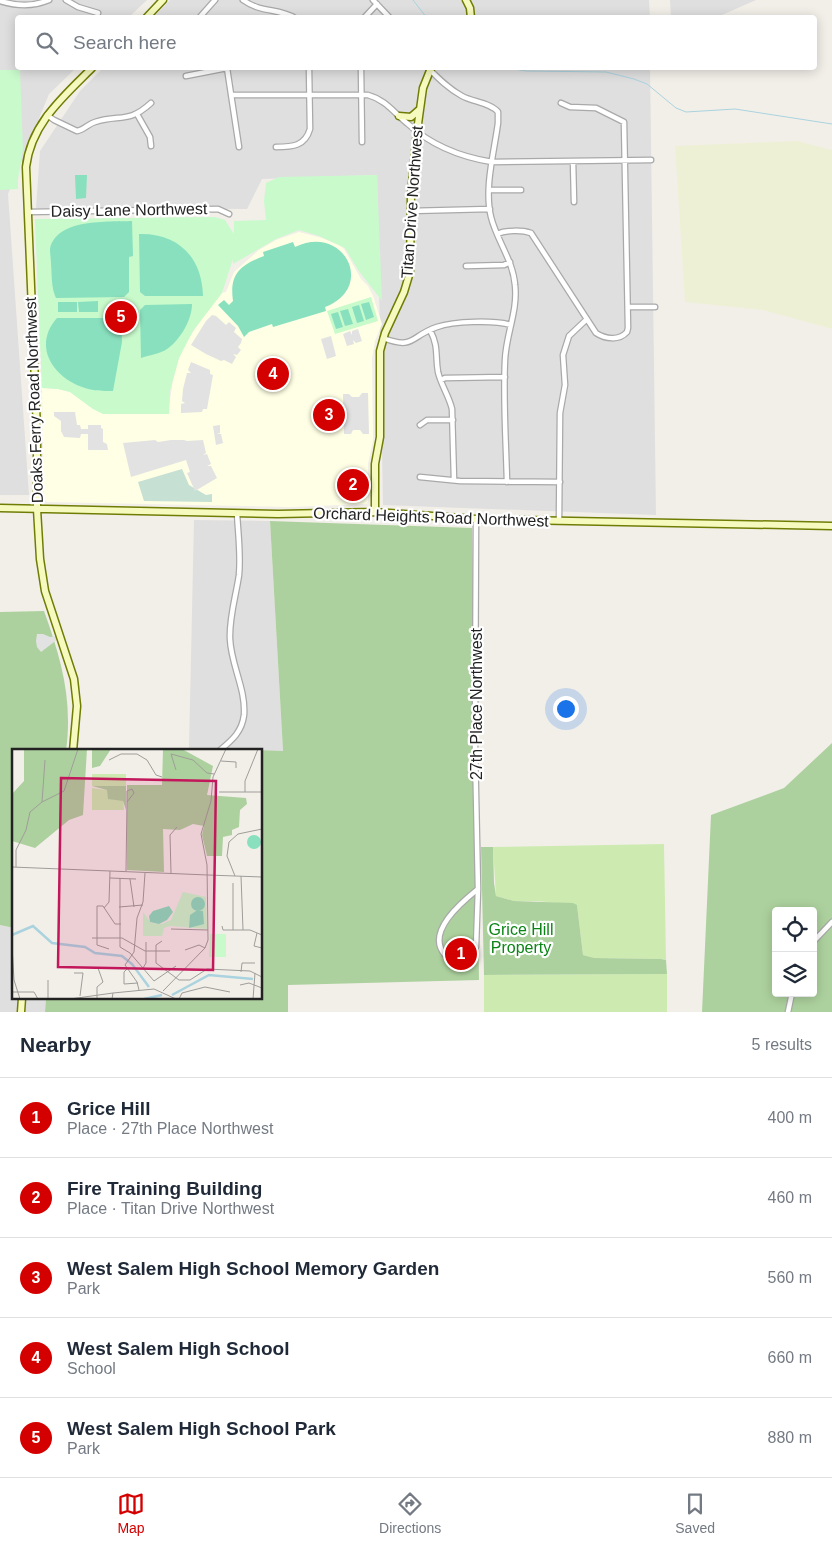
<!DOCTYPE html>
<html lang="en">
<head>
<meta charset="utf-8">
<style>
  body { margin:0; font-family:Helvetica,sans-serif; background:#f2f2f3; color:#1f2937 }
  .controls { position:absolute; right:15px; bottom:15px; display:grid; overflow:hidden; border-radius:5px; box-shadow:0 2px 12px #0003 }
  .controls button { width:45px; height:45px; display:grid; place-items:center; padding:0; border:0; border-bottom:1px solid #e0e1e3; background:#fff; color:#1f2937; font:25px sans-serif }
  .you { position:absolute; left:565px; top:708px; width:18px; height:18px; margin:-12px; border:4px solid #fff; border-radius:50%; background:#1a73e8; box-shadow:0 0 0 8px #1a73e833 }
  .badge { display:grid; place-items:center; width:32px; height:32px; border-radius:50%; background:#d40000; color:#fff; font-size:16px; font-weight:700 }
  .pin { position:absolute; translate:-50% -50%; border:2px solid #fff; box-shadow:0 1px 5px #0006 }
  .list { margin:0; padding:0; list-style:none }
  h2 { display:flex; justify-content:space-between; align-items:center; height:65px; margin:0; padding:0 20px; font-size:21px }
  h2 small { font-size:16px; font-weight:400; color:#747a83 }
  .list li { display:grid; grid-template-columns:32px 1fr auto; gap:15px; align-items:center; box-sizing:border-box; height:80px; padding:0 20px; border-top:1px solid #e0e1e3 }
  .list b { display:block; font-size:19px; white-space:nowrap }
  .list p { margin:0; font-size:16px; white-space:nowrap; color:#747a83 }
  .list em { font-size:16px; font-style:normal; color:#747a83 }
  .icon { flex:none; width:28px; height:28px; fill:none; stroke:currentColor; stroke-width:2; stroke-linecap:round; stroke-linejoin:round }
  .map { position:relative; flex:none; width:832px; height:1012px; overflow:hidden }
  .search { position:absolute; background:#fff; box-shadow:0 2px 12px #0003; left:15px; right:15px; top:15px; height:55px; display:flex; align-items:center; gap:12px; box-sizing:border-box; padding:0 18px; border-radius:5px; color:#747a83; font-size:19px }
  .sheet { height:465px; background:#fff }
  nav { display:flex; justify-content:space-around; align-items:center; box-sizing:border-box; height:70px; border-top:1px solid #e0e1e3; background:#fff; font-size:14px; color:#747a83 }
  nav a { display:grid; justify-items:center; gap:2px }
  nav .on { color:#d40000 }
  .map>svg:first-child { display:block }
  .residential { fill:#e0dfdf }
  .education { fill:#ffffe5 }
  .farmland { fill:#eef0d5 }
  .grass { fill:#cdebb0 }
  .forest { fill:#add19e; fill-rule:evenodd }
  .wetland { fill:#c6e0d4 }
  .park { fill:#c8facc }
  .pitch { fill:#88e0be }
  .parking { fill:#e2e2e2 }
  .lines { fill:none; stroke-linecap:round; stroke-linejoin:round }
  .stream { stroke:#aad3df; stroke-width:1 }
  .street-casing { stroke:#a9a9a9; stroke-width:7 }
  .secondary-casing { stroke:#707d05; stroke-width:9 }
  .street { stroke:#fff; stroke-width:4.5 }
  .secondary { stroke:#f7fabf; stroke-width:6 }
  .labels { text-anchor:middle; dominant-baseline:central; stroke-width:4.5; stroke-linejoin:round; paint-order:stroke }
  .street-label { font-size:16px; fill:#222; stroke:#fff }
  .park-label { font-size:16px; fill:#0c8416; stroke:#fff }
  .inset-river { fill:none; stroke:#aad3df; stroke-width:2.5 }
  .inset-road { fill:none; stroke:#9f9d99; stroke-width:1 }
  .view { fill:#c2185b; fill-opacity:0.15; stroke:#c2185b; stroke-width:2.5 }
  .inset-edge { fill:none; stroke:#222; stroke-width:2.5 }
</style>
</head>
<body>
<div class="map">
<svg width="832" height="1012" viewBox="0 0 832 1012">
  <rect width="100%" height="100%" fill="#f2efe9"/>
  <path class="residential" d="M0,0H147L129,17L18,18V68H76L49,94L8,194L29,495H0Z
    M170,0H649L650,18H153Z
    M670,0H756L715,18L671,17Z
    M103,68H650L656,515L383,505L377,175L262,179L247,209L36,208L40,151L80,91Z
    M194,520L270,521L283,752L189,748Z
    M0,925L14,928V998H46L45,1012H0Z"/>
  <path class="education" d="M299,232L322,238L339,245L344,249L361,279L368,286L373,296L382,324L375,341L372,358L373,441L368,464V502L367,504L290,507L47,502L44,499L42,388L58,389L70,392L89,406L110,414H168L173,380L179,358L185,344L207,311L222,293L226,292L234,272L259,250L276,240Z"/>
  <path class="farmland" d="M797,141L832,150V329L763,310L685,302L675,146Z"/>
  <path class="grass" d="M664,844L666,960L661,959L593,958L583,955L577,905L537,901H514L496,896L493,847Z
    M667,974V1012H484V975Z"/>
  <path class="forest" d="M270,521L472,528L479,980L288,985V1012H45L46,998H261V751H182L189,748L283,751Z
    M44,611C61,658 73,700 66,751H14V928L0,925V612Z
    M832,743V1012H702L711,815L784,788ZM776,911H813V993H776Z
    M481,847H493L494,883L496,896L514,901L573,903L577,905L583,955L594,958L661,959L666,960L667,974L484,975Z"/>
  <path class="wetland" d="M182,469L189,485L206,495L212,494V502L144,501L138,482Z"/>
  <path class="park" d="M0,70H20L23,150L18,179V189L0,190Z
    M377,175L382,301L358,270L345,248L319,236L299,230L276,239L233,264V259L222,293L193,331L179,358L170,391L169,414H103L93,409L70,392L58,389L42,388L35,219L215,217L225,220L234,234V221L266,220L264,201L266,183L279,177Z
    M371,297L378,321L335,334L327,311Z"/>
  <path class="pitch" d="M75,175H87L86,198L76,199Z
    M132,221L133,256L129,257V292L124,297L56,298C51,288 52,275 51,264C51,259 50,254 50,249C56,218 109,222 132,221Z
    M139,234C178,233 202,257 203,296H145L140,292Z
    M293,242L295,247C343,223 377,287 325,307L326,311L273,327L272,324L249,332L244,337L238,326L218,305L224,300L229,305L233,301C229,273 241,265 264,256L263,252Z
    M98,301V312H79L78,302Z
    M58,302H77V312H58Z
    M369,302L374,317L366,320L361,304Z
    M192,304C192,320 180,340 167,349C160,354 149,355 141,358L140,310L145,305Z
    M359,305L364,321L357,323L352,307Z
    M348,309L353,324L345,326L340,311Z
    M338,312L343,327L336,329L331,314Z
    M57,318H116L121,323L122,342L113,391C103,391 94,391 85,388C53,378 32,346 57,318Z"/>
  <path class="parking" d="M212,315L216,316L226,325L229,322L236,328L234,332L242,339L241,343L238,347L241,350L237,355L233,354L236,357L232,364L224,360L221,361L206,354L191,345L206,321Z
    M358,329L362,341L356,343L353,340L354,344L347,346L343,334L350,331L352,335V331Z
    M331,336L336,356L327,359L321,339Z
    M191,362L210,370V374L213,375L207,409H203L202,412L181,413V404L185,403L182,401L183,389L187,373H191L188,370Z
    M362,393H368L369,434H363L360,430H353L351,434H344L343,394H349L352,397H359Z
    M54,412H75L77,425H80L81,429H88V425H101V428L103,429V442L107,444L108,450H88V434H81L80,438L64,437L61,431V421L54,416Z
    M220,425V433L217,434H221L223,443L216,445L213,426Z
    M155,440L158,442L171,440H184L187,441L203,440L206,453L203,455L207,454L211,464L207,466H211L217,478L195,491L187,473L190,472L186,460L131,477L123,443Z
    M37,634H43L50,637L57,636L58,639L41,652L37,647L36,641Z"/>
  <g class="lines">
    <path class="stream" d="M413,0L427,18
      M508,68L526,71L606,72L634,79L647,84L676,108L686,112L735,109L832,124"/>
    <g class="street-casing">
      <path id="street" d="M66,0L78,7L98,13
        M243,0C261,13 278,8 295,18
        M373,0L390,18
        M0,1C17,6 32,7 49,0
        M199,18L215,0
        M364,18L377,4
        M227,68L239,147
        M361,68L362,142
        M429,69C439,79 449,89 462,96C473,102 491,103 498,112V123C494,153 484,188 491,217C497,241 513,260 515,285C518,311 506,334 505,360C503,400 506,441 507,482
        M186,76L227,68
        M231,95H368C386,100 394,113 408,124C432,146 461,157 492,162L651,160
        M137,114L150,137L151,146
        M47,115L54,120L77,131C84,130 88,124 95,122C120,114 128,124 151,103
        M276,147C293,147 305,146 310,129L309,68
        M573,161L574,202
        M489,190H521
        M410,211L490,209
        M28,212L218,209L229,214
        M497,234C506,230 522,230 531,233L596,333C605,339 619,341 627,332L628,328L624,122L596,108L570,107L561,103
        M466,266L504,265L510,262
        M628,307H655
        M430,330C439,347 435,355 438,372C441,385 449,396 452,409L454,480
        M383,338C415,350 410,336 437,327C454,321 494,320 511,325
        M441,380L445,378L505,377
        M420,425L427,420H453
        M420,477L460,481L560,482
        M476,519L475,745L478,889C462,902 425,932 445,955C453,964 459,962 469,959L476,947L478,889
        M559,521L560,413L565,385L563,355L569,336L587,319
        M219,751C232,740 242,732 244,715C246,689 231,665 230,639C229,617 236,596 239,575C241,554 238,533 237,513
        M813,942L832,922
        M788,1012L792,993"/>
    </g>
    <g class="secondary-casing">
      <path id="secondary" d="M466,0L470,8L471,18
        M146,18L163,0
        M399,116L411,117L419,110
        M0,508L278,514L375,512L476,519L832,526
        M375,512V464L380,437V351L385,333L404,292L410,272L411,195L417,131L423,88L431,68
        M73,751L77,706L74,679L45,591L40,559L37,509V430L26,167C31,124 63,97 92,68
        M21,1012L22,998"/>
    </g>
    <use href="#street" class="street"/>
    <use href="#secondary" class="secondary"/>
  </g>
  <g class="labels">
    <g class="street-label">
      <text transform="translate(412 202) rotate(-86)">Titan Drive Northwest</text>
      <text transform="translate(129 210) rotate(-1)">Daisy Lane Northwest</text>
      <text transform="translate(34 400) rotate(-92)">Doaks Ferry Road Northwest</text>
      <text transform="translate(431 517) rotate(2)">Orchard Heights Road Northwest</text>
      <text transform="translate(476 704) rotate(-90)">27th Place Northwest</text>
    </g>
    <g class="park-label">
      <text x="521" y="929">Grice Hill<tspan x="521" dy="18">Property</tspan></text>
    </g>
  </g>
  <g transform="translate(12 749)">
    <rect width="250" height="250" fill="#f2efe9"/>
    <path d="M80,25H114V37H80ZM80,39L95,41L111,52L112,61H80Z" fill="#cdebb0"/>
    <path d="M12,0H75L71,66L57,71L23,99L0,92V45L12,32ZM80,0H99L88,17L80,19ZM151,0H170L201,17L195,46L234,49L235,55L228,61L227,78L220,81V86L211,88L210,107H195L190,86L192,77L181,75L168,81L151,80L152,123L115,121V36H150ZM80,37H114V61L111,52L96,50L95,41Z" fill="#add19e"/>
    <path d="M171,143L194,148L195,180L158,177L152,179L150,187H131V163L139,174L150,175L159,171ZM198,185H214V208H197Z" fill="#c8facc"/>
    <path d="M235 93a7 7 0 1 1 14 0a7 7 0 1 1-14 0ZM179 155a7 7 0 1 1 14 0a7 7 0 1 1-14 0ZM157,157L161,163L155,171L147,175L138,173L137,167L141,162ZM184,162H191L192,175L177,179L178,166Z" fill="#88e0be"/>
    <path class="inset-river" d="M0,186L21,177L40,194L73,198L83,204L110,207L120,215L137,238M160,246L197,226L241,230M132,250L150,246"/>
    <path class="inset-road" d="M97,11L109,5H125L135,11L144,26L150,28M209,12L224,13V19M164,21L159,5L181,11L195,24L202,25M207,43H250M233,43V32L246,0M30,53L33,11M0,118L196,126M4,118V101L14,81L18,63L30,53L52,42L66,0M114,122L115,53L122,44L120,40L115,42V53M159,124L158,86L165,78M196,126L250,128M223,127L215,107L217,93L226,85L250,80M229,127L231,181M98,129L124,130M108,129V198L118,204L142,232L164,217M118,130L122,158M221,134V181M107,158L131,156M92,159L97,153L98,122M210,177L211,181H238L250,186M159,180L196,181M245,184L242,197L250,199M80,189H110L133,202H158M150,192L144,196V214L167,231H178L195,220L238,222L250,228M0,197L2,231L8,250M97,200L85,196V157H91L103,175H109M173,201L187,196L193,199M131,219L134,214V193M115,220L112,223V235L126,234M229,223L230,214H243M62,224H71L68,247M228,236L237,234L250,239M127,241L125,233L113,216L122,203L125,169L131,153L133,124M151,242L193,199L196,191L195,116L189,85L199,52L201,28L214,0M0,243H22L26,250M36,250V231M58,250L101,244M85,250V238L91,233L86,219M100,250L101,244L142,240L164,250M167,250L170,244L193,238L218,243M241,250L243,224"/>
    <path class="view" d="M49,29L204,32L201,221L46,218Z"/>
    <rect width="250" height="250" class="inset-edge"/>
  </g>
</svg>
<div class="controls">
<button><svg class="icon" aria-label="locate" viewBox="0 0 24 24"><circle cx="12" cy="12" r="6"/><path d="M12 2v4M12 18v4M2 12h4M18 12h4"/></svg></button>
<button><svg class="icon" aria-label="layers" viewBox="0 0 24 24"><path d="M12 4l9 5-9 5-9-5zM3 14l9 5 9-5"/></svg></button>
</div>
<div class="you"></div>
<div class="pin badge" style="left:461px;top:954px">1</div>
<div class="pin badge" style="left:353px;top:485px">2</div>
<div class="pin badge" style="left:329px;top:415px">3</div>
<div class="pin badge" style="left:273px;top:374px">4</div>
<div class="pin badge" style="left:121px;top:317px">5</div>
<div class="search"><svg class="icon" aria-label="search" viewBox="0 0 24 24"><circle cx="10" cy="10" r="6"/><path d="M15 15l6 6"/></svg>Search here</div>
</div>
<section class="sheet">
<h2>Nearby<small>5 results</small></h2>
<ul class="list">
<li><span class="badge">1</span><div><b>Grice Hill</b><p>Place · 27th Place Northwest</p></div><em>400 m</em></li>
<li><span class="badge">2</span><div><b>Fire Training Building</b><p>Place · Titan Drive Northwest</p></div><em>460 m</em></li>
<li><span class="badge">3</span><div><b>West Salem High School Memory Garden</b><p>Park</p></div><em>560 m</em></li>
<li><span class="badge">4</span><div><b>West Salem High School</b><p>School</p></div><em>660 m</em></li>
<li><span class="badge">5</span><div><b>West Salem High School Park</b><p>Park</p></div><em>880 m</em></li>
</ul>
</section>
<nav>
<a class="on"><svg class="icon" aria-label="map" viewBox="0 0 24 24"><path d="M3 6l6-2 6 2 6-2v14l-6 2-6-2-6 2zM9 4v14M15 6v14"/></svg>Map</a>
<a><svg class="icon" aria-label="directions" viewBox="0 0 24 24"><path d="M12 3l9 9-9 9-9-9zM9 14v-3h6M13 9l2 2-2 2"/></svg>Directions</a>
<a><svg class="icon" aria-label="saved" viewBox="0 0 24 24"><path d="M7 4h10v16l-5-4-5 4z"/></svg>Saved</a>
</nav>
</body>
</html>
